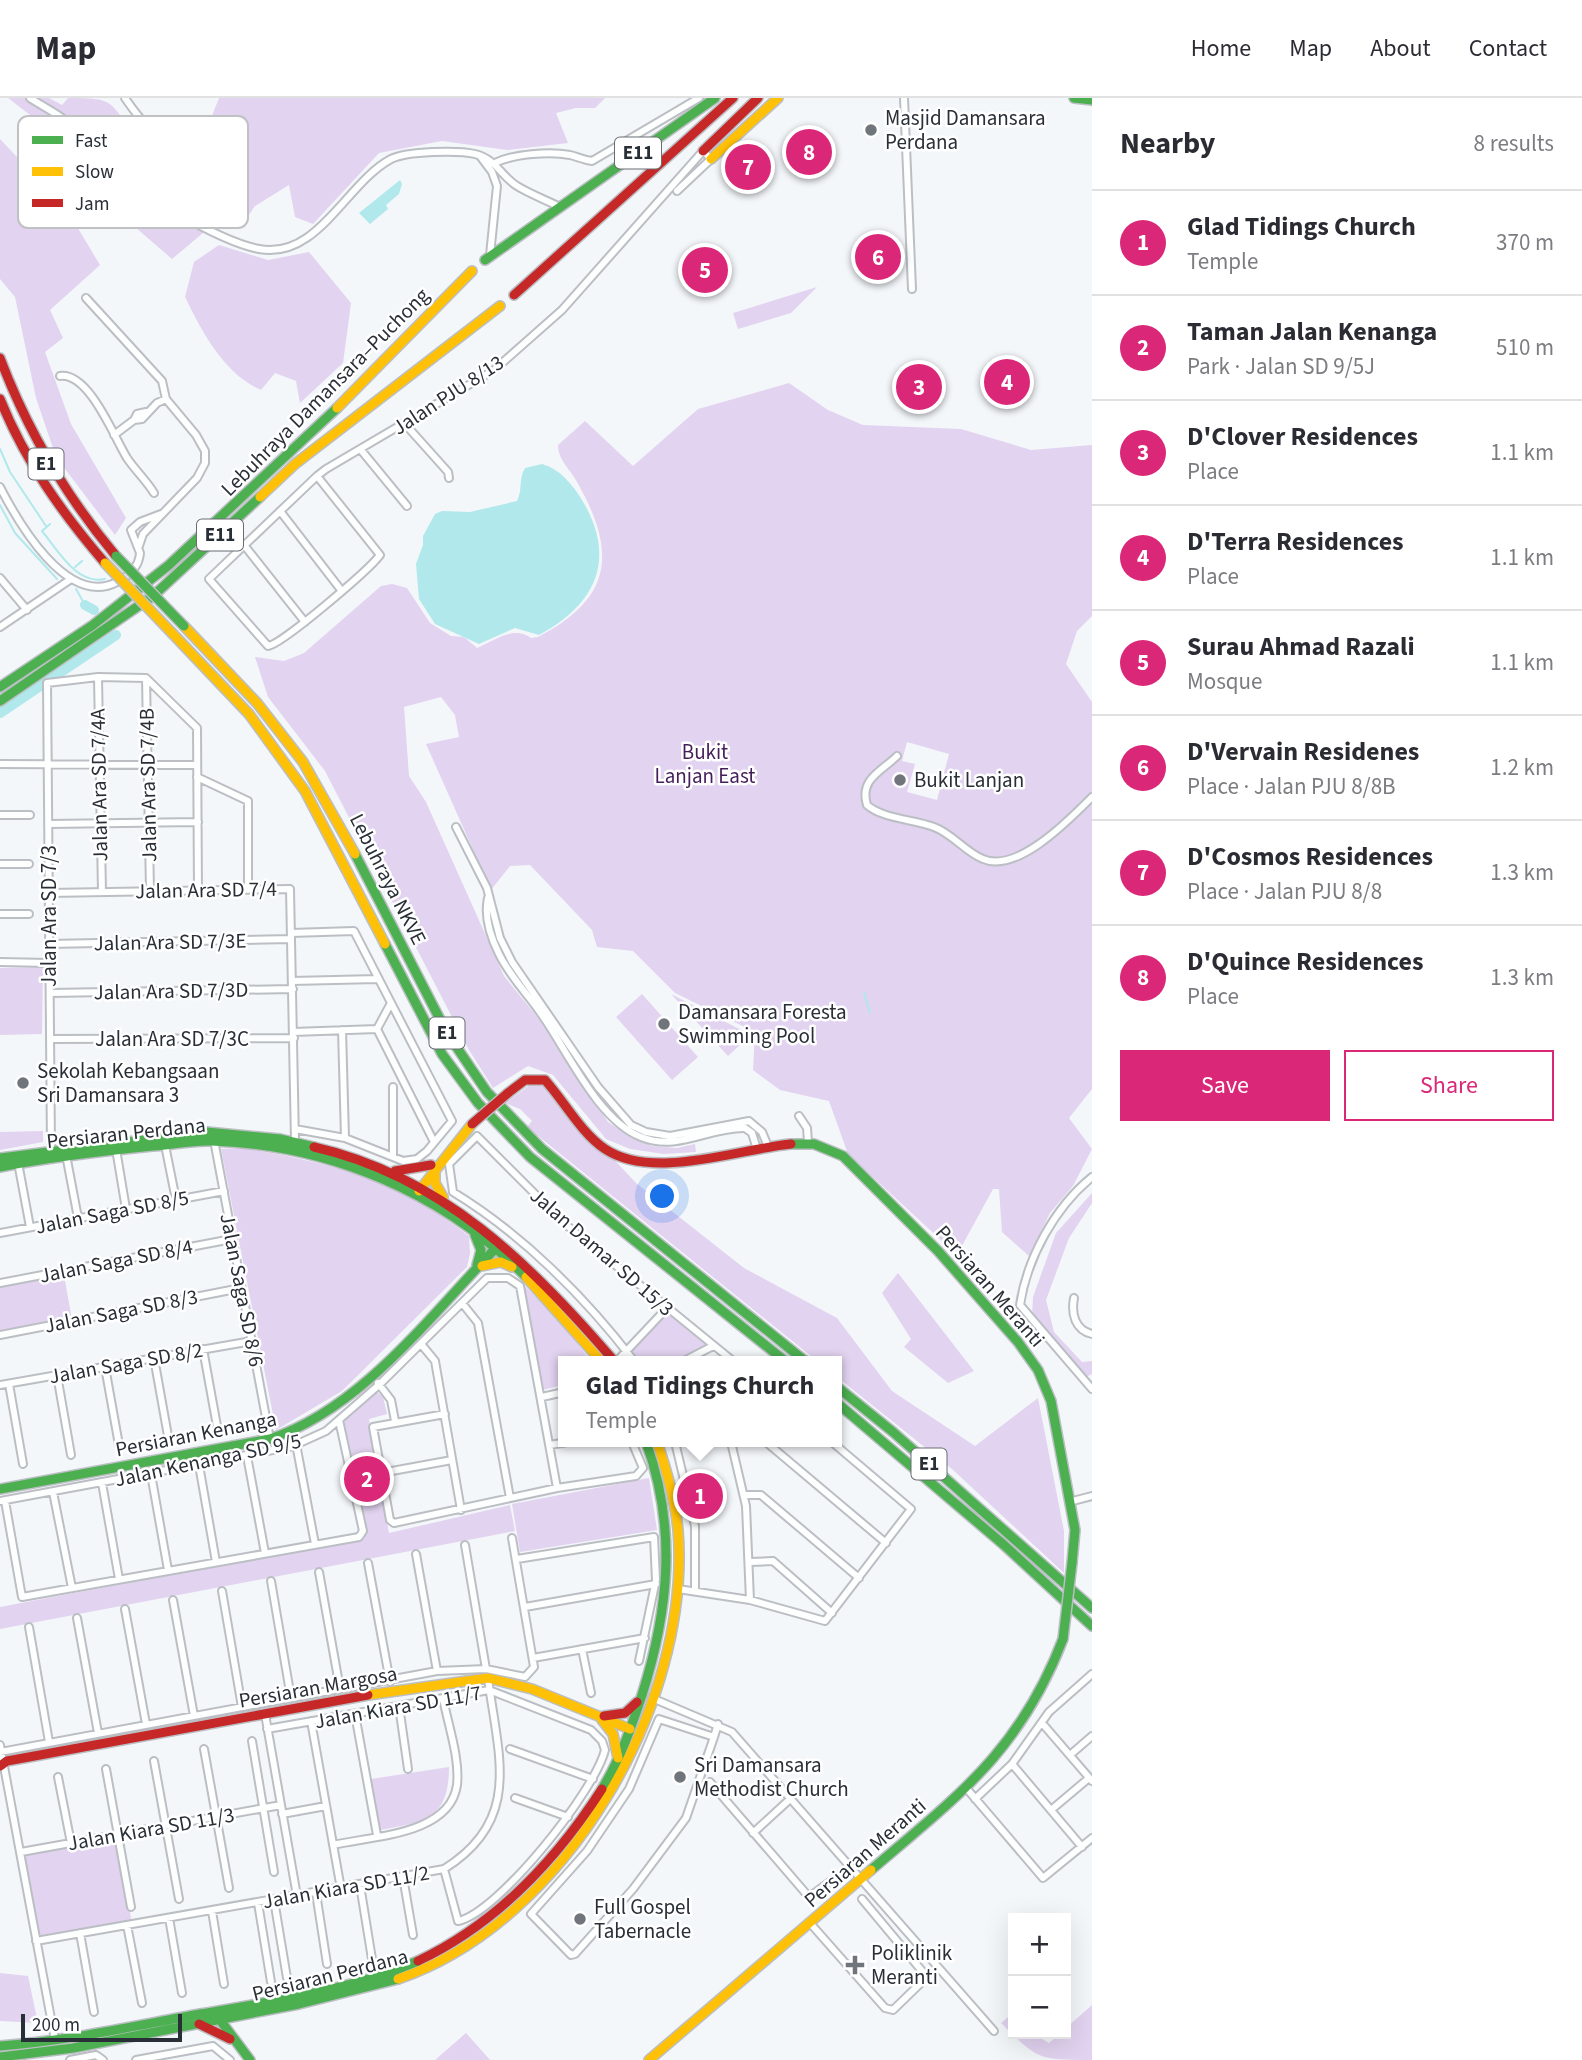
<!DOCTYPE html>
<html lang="en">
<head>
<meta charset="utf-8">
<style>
  body { margin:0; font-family:"Source Sans 3",sans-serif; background:#f7f7f7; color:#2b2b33 }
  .controls { position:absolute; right:21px; bottom:21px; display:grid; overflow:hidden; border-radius:0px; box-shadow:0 7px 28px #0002 }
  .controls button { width:63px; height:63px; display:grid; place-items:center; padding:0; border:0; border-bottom:2px solid #e1e1e2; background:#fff; color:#2b2b33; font:35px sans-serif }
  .scale { position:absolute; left:21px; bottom:18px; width:161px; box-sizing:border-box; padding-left:7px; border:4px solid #292f36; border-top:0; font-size:19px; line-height:24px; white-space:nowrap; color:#292f36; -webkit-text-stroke:5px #fff; paint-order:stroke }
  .you { position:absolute; left:663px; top:1099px; width:24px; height:24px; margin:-18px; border:5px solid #fff; border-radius:50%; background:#1a73e8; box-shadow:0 0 0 10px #1a73e833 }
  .badge { display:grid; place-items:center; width:46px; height:46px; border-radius:50%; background:#db2777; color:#fff; font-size:23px; font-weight:700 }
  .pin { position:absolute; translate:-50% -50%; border:4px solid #fff; box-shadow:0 2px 7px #0006 }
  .popup { position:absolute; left:558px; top:1258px; width:284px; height:91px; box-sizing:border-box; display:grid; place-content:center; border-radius:0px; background:#fff; filter:drop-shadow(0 2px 5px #0005); font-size:23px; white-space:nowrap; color:#7c7c81 }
  .popup b { font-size:26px; color:#2b2b33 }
  .popup::after { content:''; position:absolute; left:50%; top:100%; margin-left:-14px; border:14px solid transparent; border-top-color:#fff }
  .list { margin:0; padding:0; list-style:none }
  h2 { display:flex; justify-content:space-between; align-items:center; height:91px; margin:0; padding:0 28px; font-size:30px }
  h2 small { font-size:23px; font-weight:400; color:#7c7c81 }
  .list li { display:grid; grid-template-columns:46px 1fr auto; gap:21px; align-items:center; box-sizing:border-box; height:105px; padding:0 28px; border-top:2px solid #e1e1e2 }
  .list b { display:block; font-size:26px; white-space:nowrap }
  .list p { margin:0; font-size:23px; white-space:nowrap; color:#7c7c81 }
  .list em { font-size:23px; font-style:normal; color:#7c7c81 }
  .actions { display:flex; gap:14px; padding:21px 28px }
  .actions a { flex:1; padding:16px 0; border:2px solid #db2777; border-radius:0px; text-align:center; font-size:24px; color:#db2777 }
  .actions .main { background:#db2777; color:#fff }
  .map { position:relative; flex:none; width:1092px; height:1962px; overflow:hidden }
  header { display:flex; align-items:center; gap:42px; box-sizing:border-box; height:98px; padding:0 35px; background:#fff; border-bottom:2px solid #e1e1e2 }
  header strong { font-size:33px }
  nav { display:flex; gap:38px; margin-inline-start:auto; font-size:24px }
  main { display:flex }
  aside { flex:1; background:#fff }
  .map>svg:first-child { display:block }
  .green { fill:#e2d3f0; fill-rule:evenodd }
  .water { fill:#b0e8eb }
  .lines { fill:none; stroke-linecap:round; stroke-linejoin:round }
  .stream { stroke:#b0e8eb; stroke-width:2 }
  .river { stroke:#b0e8eb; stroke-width:10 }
  .street-casing { stroke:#bbbfc4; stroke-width:10 }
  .fast-casing { stroke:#bbbfc4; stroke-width:12 }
  .slow-casing { stroke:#bbbfc4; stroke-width:12 }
  .jam-casing { stroke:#bbbfc4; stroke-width:12 }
  .street { stroke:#fdfefe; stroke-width:6 }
  .fast { stroke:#4caf50; stroke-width:9 }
  .slow { stroke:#ffc107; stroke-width:9 }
  .jam { stroke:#c62828; stroke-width:9 }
  .fast-bridge-casing { stroke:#bbbfc4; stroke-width:12; stroke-linecap:butt }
  .slow-bridge-casing { stroke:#bbbfc4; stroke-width:12; stroke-linecap:butt }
  .jam-bridge-casing { stroke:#bbbfc4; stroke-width:12; stroke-linecap:butt }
  .fast-bridge { stroke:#4caf50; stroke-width:9 }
  .slow-bridge { stroke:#ffc107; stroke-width:9 }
  .jam-bridge { stroke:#c62828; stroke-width:9 }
  .poi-dot { fill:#70757b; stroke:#fff; stroke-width:2.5 }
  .labels { text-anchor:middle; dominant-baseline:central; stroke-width:5; stroke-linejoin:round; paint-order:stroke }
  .shield { fill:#fff; stroke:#696d72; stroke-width:2 }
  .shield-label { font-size:19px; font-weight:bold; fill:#292f36 }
  .poi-label { font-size:21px; fill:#292f36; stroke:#fff; text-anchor:start }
  .street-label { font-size:21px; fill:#292f36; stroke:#fff }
  .park-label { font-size:21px; fill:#441e59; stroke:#fff }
  .key { fill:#fff; stroke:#bfc1c3; stroke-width:2 }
  .key-label { font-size:19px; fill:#292f36 }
</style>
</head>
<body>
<header>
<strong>Map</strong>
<nav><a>Home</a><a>Map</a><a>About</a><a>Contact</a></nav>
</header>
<main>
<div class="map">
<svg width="1092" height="1962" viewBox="0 0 1092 1962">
  <rect width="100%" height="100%" fill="#f4f7fa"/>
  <path class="green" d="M8,0H49L62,7L68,0C114,0 109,2 135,38L125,60L167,85L170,53H212L210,23L219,0H605L595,10H576L556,15L568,45L507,52L442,43L379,55L313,126L295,119L289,87L255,108L240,130L215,125L172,161L67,70L86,54L70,34L49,17L34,20Z
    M0,41L67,112L100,167L50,212L63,240L45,254L71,326L126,420L115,437L56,359L36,300L15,199L0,181Z
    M219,147L268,162L309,154L351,205L343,265L300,305L296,283L275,275L261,292C224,276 202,234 185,199L194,164Z
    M817,189L791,215L738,231L733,215Z
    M789,285L828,312L863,327L961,331L1031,352L1092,347V518L1077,533L1066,566L1092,604V991L1069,1020L1092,1051L1073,1088L1050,1115L1029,1158L1002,1134L999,1091H993L957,1157L848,1056L829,1003L780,992L753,972L755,934L675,895L633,853L597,849L592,832L530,767L510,768L491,792L426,646L459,639L455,617L441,599L404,609L409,678L426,704L504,878L548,932L608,1024L631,1039L652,1048L677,1050L695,1046L696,1054L664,1056L630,1051L606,1041L553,977L528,968L493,990L469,952L325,673L268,599L255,559L284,563L304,555L381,488L392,486L407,490L430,525L451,538L464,539L477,550C494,543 514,527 531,540L538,539C613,500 617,454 577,384C570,371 558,362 558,347L585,323L633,368L698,311ZM907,644L949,656L937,702L907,694L915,666L902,663Z
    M43,869L42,936L0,937V870Z
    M642,896L698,959L672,982L616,919Z
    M671,896L751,937L728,958Z
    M530,987L545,988L636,1085L744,1170L837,1220L892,1293L975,1348L1038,1300L1064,1433V1475L952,1371L837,1279L836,1263H817L527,1029L532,1023L520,1011L505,1005Z
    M43,1033V1044L0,1052V1034Z
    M242,1050C333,1065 395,1081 469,1138L470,1155L467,1169L342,1293L276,1332L221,1051Z
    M1092,1095V1105L1069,1140L1046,1202L1054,1234L1082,1264L1092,1263V1276L1086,1279L1032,1219L1033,1199L1056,1135Z
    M898,1175L974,1273L948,1285L904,1249L911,1241L882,1195Z
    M64,1177L72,1222L0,1236V1189Z
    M521,1184L563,1226L591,1263H564L563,1287L542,1292Z
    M665,1214L710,1248L679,1263H636L628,1253Z
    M376,1293L383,1299L387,1316L369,1321L389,1435L510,1407L515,1433L0,1531V1509L365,1440L342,1324Z
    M649,1380L657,1432L520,1454L512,1406Z
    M449,1669C449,1721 425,1724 380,1732L371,1681Z
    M116,1739L132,1825L38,1841L23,1756Z
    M0,1875L28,1878L38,1925L0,1923Z
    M1092,1907V1962C1038,1962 1038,1962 1001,1925L1013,1915V1936H1034L1049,1945L1059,1936H1066V1930Z
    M466,1935L490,1962H435Z"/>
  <path class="water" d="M400,82L402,86L399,96L386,107L388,111L370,126L359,115Z
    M542,366C560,371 572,386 582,402C617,460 597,506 539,537L515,530L479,546L435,526L419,501L416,466L423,447V438L435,416L442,413L470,414L517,403C523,391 518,382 525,370Z"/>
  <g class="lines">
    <path class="stream" d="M0,351L10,374L46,428
      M0,407L15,435L57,481
      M50,426L42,433C57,451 77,488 105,481
      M75,469L82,463
      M76,491L85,507
      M864,894L870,915"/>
    <path class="river" d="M85,507L94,512
      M0,615L116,537"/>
    <g class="street-casing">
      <path id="street" d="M30,0C42,8 55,14 66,23C81,35 92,52 106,65C137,94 218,143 259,151C318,162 346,85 391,61C407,53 458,52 475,56C496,61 501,78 517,88C530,96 546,102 560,109
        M125,0C145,29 155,40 189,51
        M904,0L912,191
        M480,58L492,74L497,88L490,157
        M495,65C513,56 550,53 570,57C578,59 584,62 592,63L699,0
        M86,200L162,283L166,301L196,337L205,353V365L197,380L143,436L139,448
        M60,278C89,274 114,339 127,360C135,372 146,382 154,395
        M146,314L137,316L134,322L142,321L157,305L166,301
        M405,326L448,374L449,380
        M114,337L134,322
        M361,352L407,408
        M317,378L380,457C369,472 281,547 268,548L209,481L317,378L326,371L494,272L562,212L703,53L711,61L677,93
        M0,389C18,424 67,510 117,484C129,478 139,469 140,455L131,432L140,424L161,416
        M280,413L341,492
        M244,447L305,524
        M0,480L27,512
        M0,529L71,481
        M98,579L102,794
        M146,580L150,793
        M897,658C882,673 859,681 867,707C883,721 913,721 934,729C953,736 965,754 983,761C1017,776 1070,721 1092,699
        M0,666L197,667
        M197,679L248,703V792
        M0,717H30
        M48,726L198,724
        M456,729L487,790L500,840L512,864L598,989L631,1027L646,1034L670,1038L749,1023L762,1034L767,1046
        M0,766H29
        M49,795L290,791L295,1044
        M488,800C484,818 491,840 499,856C510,879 528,896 542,917C568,954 598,1022 641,1039C678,1054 709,1029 745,1030L752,1035L756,1048
        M0,816H29
        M291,835L354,833L452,1023L427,1053L417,1061L403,1063L345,1040L295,1031
        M49,846L291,841
        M0,864L49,865
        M292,883L377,881
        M50,895L293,891
        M377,931L433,1042
        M377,931L391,905
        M342,932L345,1040
        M293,934L377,931
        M50,941L294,940
        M393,989V1059
        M799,1018L807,1030L808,1044
        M214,1042L270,1341
        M51,1051L47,585L98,579L146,580L197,630L198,793
        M166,1052L176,1102
        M117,1057L126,1111
        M67,1062L78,1120
        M19,1070L30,1129
        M1092,1079C1055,1109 1027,1160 1020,1207L1092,1291
        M0,1135L224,1093
        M0,1185L232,1141
        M1074,1200C1071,1216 1075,1232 1092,1236
        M462,1205L478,1225L510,1400
        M0,1237L241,1190
        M421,1246L435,1263L461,1412
        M203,1251L217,1328
        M154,1260L168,1338
        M617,1263L666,1211
        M634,1263C585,1199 522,1136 453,1094L449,1066L477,1038L565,1126L733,1263
        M684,1263L713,1248
        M105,1269L119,1347
        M57,1277L71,1357
        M378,1285L391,1302L395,1323
        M9,1286L23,1366
        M0,1287L252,1243
        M542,1299L564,1294
        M445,1316L373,1329L390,1422L394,1425L557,1390L636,1378L643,1370L632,1344
        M675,1344L695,1428V1493
        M731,1344L746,1408L750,1502
        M766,1344L886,1445
        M296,1346L315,1446
        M550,1347L567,1344
        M247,1358L265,1455
        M199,1367L216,1464
        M381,1375L452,1362
        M151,1376L168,1472
        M102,1385L119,1481
        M53,1394L72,1490
        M744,1397H761L859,1480
        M0,1403L252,1356L293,1348L326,1333L380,1286L487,1180H508L520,1188L557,1390
        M5,1403L22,1499L359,1439L363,1433L339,1322
        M1069,1404L1092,1398
        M465,1447L486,1571
        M416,1456L437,1573
        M517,1461L654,1439L656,1482L639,1563
        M750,1464L773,1463L832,1515
        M368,1465L390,1584
        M319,1474L340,1591
        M271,1483L291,1600
        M678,1491L750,1502L825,1523L911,1411L832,1344
        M222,1493L242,1609
        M173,1502L194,1618
        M525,1509L656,1486
        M125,1511L146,1626
        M77,1520L98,1635
        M29,1529L49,1644
        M582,1551L591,1595
        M533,1560L645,1540
        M652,1600L732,1634L994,1933
        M399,1608L408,1671
        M265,1616L297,1798
        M355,1616L377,1737
        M311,1623L341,1791
        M1042,1625L1092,1683
        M267,1631L489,1592L591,1632L602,1643L605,1652C595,1693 498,1815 458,1823L444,1771
        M714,1639L659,1621L629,1691L587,1753L531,1816L571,1857L575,1856L633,1791L686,1720L714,1639L718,1626
        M252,1643L274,1774
        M0,1647L55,1942
        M204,1651L229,1790
        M510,1651L593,1681
        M0,1654L437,1573L486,1571L525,1579L534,1569L512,1440
        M1070,1657L1092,1638
        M154,1663L179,1801
        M1012,1666L1082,1749
        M106,1671L131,1809
        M58,1679L71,1745
        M710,1684L809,1799L849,1770
        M967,1691L1043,1780L1092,1740
        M515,1700L568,1719
        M975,1701L1012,1666L1049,1614L1092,1576
        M1051,1712L1089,1680
        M282,1716L326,1708
        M753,1735L789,1702
        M333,1747C372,1738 450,1737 457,1687C460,1660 448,1627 443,1600
        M21,1754L281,1707
        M403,1779L413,1837
        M360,1787L372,1861
        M316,1795L327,1866
        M274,1802L287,1880
        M258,1805L271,1884
        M212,1813L224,1886
        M169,1820L182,1895
        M810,1825L885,1910L893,1912L927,1879L862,1801
        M127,1827L142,1905
        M80,1835L94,1914
        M36,1843L444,1771C523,1722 498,1658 488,1580
        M70,1962L96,1957L103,1962
        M136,1962L213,1948L230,1962"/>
    </g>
    <g class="fast-casing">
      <path id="fast" d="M1074,0L1092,2
        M485,162L715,0
        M0,589L93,527L169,467L337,310
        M0,603L153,498L260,399
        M355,756L447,935L487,994L542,1051L805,1263
        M385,846L442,956L478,1005L530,1059L785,1263
        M791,1046H814L843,1058L938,1153L1018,1244L1038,1272L1051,1303L1075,1432L1072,1465
        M0,1060L207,1034L280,1041L314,1049
        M0,1069C51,1059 102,1053 153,1048C172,1047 192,1042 211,1043C328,1046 445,1095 526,1179
        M475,1137L481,1152L477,1167
        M836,1288L893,1334L1092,1510
        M836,1304L1004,1447L1092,1528
        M0,1391L270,1341C362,1310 429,1219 495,1151
        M602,1691C620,1662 631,1630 642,1597C669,1512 677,1429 646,1344
        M871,1772C959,1697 1020,1653 1063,1541
        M217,1918L250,1962
        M0,1948C68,1943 134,1928 200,1916C273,1903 349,1893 418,1863
        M0,1959L73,1950L299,1906L398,1881"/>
    </g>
    <g class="slow-casing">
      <path id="slow" d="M711,61L778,0
        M337,310L472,173
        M260,399L295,366L500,208
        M184,528L257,605L303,664L355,756
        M172,535L249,616L305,693L385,846
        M435,1071V1085L443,1099
        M419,1093L472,1026
        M482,1168L501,1164L512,1169
        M526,1179L601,1263
        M368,1597L488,1580L532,1591L630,1631
        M602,1622L613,1636L618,1660
        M398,1881C566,1824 692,1605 678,1432C675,1401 667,1373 657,1344
        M649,1962L871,1772"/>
    </g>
    <g class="jam-casing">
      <path id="jam" d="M703,53L758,0
        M514,197L733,0
        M0,260C28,334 65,397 116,458
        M0,301C25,363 62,415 105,465
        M508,995L525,982H545C564,1003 581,1035 605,1051C653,1083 739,1051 791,1046
        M314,1049C442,1078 532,1167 614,1263
        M395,1073L431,1067
        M604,1618L625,1615L637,1604
        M0,1668L7,1663L368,1597
        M418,1863C496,1826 555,1764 602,1691
        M199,1926L230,1941"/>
    </g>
    <use href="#street" class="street"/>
    <use href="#fast" class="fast"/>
    <use href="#slow" class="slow"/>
    <use href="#jam" class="jam"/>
    <g class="fast-bridge-casing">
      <path id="fast-bridge" d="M116,458L184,528
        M1063,1541L1072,1465"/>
    </g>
    <g class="slow-bridge-casing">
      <path id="slow-bridge" d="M105,465L172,535"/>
    </g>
    <g class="jam-bridge-casing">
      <path id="jam-bridge" d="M472,1026L508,995"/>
    </g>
    <use href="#fast-bridge" class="fast-bridge"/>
    <use href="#slow-bridge" class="slow-bridge"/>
    <use href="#jam-bridge" class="jam-bridge"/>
  </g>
  <g class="poi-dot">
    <circle cx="871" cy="32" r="7"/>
    <circle cx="900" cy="682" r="7"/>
    <circle cx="664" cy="926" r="7"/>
    <circle cx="23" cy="985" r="7"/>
    <circle cx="680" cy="1679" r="7"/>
    <circle cx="580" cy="1821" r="7"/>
    <path d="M851.5 1856.5h7v7h7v7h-7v7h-7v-7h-7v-7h7z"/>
  </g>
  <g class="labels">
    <g class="shield">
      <rect x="615" y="39.5" width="46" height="31" rx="5"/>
      <rect x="28.5" y="350.5" width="35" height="31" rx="5"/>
      <rect x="197" y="421.5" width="46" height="31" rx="5"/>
      <rect x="429.5" y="919.5" width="35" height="31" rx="5"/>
      <rect x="911.5" y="1350.5" width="35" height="31" rx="5"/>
    </g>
    <g class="shield-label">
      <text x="638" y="55">E11</text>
      <text x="46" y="366">E1</text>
      <text x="220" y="437">E11</text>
      <text x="447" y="935">E1</text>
      <text x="929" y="1366">E1</text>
    </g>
    <g class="poi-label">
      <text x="885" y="20">Masjid Damansara<tspan x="885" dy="24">Perdana</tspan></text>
      <text x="914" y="682">Bukit Lanjan</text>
      <text x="678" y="914">Damansara Foresta<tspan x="678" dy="24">Swimming Pool</tspan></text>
      <text x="37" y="973">Sekolah Kebangsaan<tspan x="37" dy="24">Sri Damansara 3</tspan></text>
      <text x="694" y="1667">Sri Damansara<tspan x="694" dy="24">Methodist Church</tspan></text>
      <text x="594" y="1809">Full Gospel<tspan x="594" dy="24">Tabernacle</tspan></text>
      <text x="871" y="1855">Poliklinik<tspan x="871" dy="24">Meranti</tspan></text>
    </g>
    <g class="street-label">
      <text transform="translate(325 294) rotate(-45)">Lebuhraya Damansara–Puchong</text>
      <text transform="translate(448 297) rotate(-33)">Jalan PJU 8/13</text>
      <text transform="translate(99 687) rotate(-91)">Jalan Ara SD 7/4A</text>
      <text transform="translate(148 687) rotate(-91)">Jalan Ara SD 7/4B</text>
      <text transform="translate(388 781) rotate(63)">Lebuhraya NKVE</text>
      <text transform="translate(206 792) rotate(-1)">Jalan Ara SD 7/4</text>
      <text transform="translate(49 818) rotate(-90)">Jalan Ara SD 7/3</text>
      <text transform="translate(170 844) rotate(-1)">Jalan Ara SD 7/3E</text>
      <text transform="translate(171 893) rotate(-1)">Jalan Ara SD 7/3D</text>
      <text x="172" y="941">Jalan Ara SD 7/3C</text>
      <text transform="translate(126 1035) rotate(-6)">Persiaran Perdana</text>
      <text transform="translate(112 1114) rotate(-11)">Jalan Saga SD 8/5</text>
      <text transform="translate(602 1154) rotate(41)">Jalan Damar SD 15/3</text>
      <text transform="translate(116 1163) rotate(-11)">Jalan Saga SD 8/4</text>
      <text transform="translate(990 1188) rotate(49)">Persiaran Meranti</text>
      <text transform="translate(242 1192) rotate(79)">Jalan Saga SD 8/6</text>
      <text transform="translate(121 1213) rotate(-11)">Jalan Saga SD 8/3</text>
      <text transform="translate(126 1265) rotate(-10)">Jalan Saga SD 8/2</text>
      <text transform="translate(196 1336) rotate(-11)">Persiaran Kenanga</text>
      <text transform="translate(208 1362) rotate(-12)">Jalan Kenanga SD 9/5</text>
      <text transform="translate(318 1589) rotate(-10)">Persiaran Margosa</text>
      <text transform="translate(398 1609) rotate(-10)">Jalan Kiara SD 11/7</text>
      <text transform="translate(151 1731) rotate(-10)">Jalan Kiara SD 11/3</text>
      <text transform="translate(865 1755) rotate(-41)">Persiaran Meranti</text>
      <text transform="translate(346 1789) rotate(-10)">Jalan Kiara SD 11/2</text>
      <text transform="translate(330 1877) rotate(-14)">Persiaran Perdana</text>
    </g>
    <g class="park-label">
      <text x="705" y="654">Bukit<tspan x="705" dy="24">Lanjan East</tspan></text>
    </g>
  </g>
  <rect x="18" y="18" width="230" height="112" rx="10" class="key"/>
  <rect x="32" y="38" width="31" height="8" fill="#4caf50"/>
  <rect x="32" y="69" width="31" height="9" fill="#ffc107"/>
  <rect x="32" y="101" width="31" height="8" fill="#c62828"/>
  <g class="key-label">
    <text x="75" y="49">Fast</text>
    <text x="75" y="80">Slow</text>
    <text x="75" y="112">Jam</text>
  </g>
</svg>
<div class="controls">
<button>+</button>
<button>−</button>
</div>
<div class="scale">200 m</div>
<div class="you"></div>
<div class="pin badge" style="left:700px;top:1398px">1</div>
<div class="popup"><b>Glad Tidings Church</b>Temple</div>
<div class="pin badge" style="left:367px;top:1381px">2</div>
<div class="pin badge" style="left:919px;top:289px">3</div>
<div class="pin badge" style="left:1007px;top:284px">4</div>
<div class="pin badge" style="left:705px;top:172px">5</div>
<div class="pin badge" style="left:878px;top:159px">6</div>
<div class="pin badge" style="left:748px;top:69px">7</div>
<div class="pin badge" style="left:809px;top:54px">8</div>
</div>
<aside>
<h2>Nearby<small>8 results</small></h2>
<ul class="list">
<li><span class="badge">1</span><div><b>Glad Tidings Church</b><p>Temple</p></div><em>370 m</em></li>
<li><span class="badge">2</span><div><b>Taman Jalan Kenanga</b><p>Park · Jalan SD 9/5J</p></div><em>510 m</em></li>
<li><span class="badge">3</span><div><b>D'Clover Residences</b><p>Place</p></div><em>1.1 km</em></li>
<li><span class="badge">4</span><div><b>D'Terra Residences</b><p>Place</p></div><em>1.1 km</em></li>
<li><span class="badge">5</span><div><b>Surau Ahmad Razali</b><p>Mosque</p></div><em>1.1 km</em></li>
<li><span class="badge">6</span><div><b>D'Vervain Residenes</b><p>Place · Jalan PJU 8/8B</p></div><em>1.2 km</em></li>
<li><span class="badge">7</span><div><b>D'Cosmos Residences</b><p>Place · Jalan PJU 8/8</p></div><em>1.3 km</em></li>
<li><span class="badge">8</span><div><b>D'Quince Residences</b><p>Place</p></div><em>1.3 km</em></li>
</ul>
<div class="actions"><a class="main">Save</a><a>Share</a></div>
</aside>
</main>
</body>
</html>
